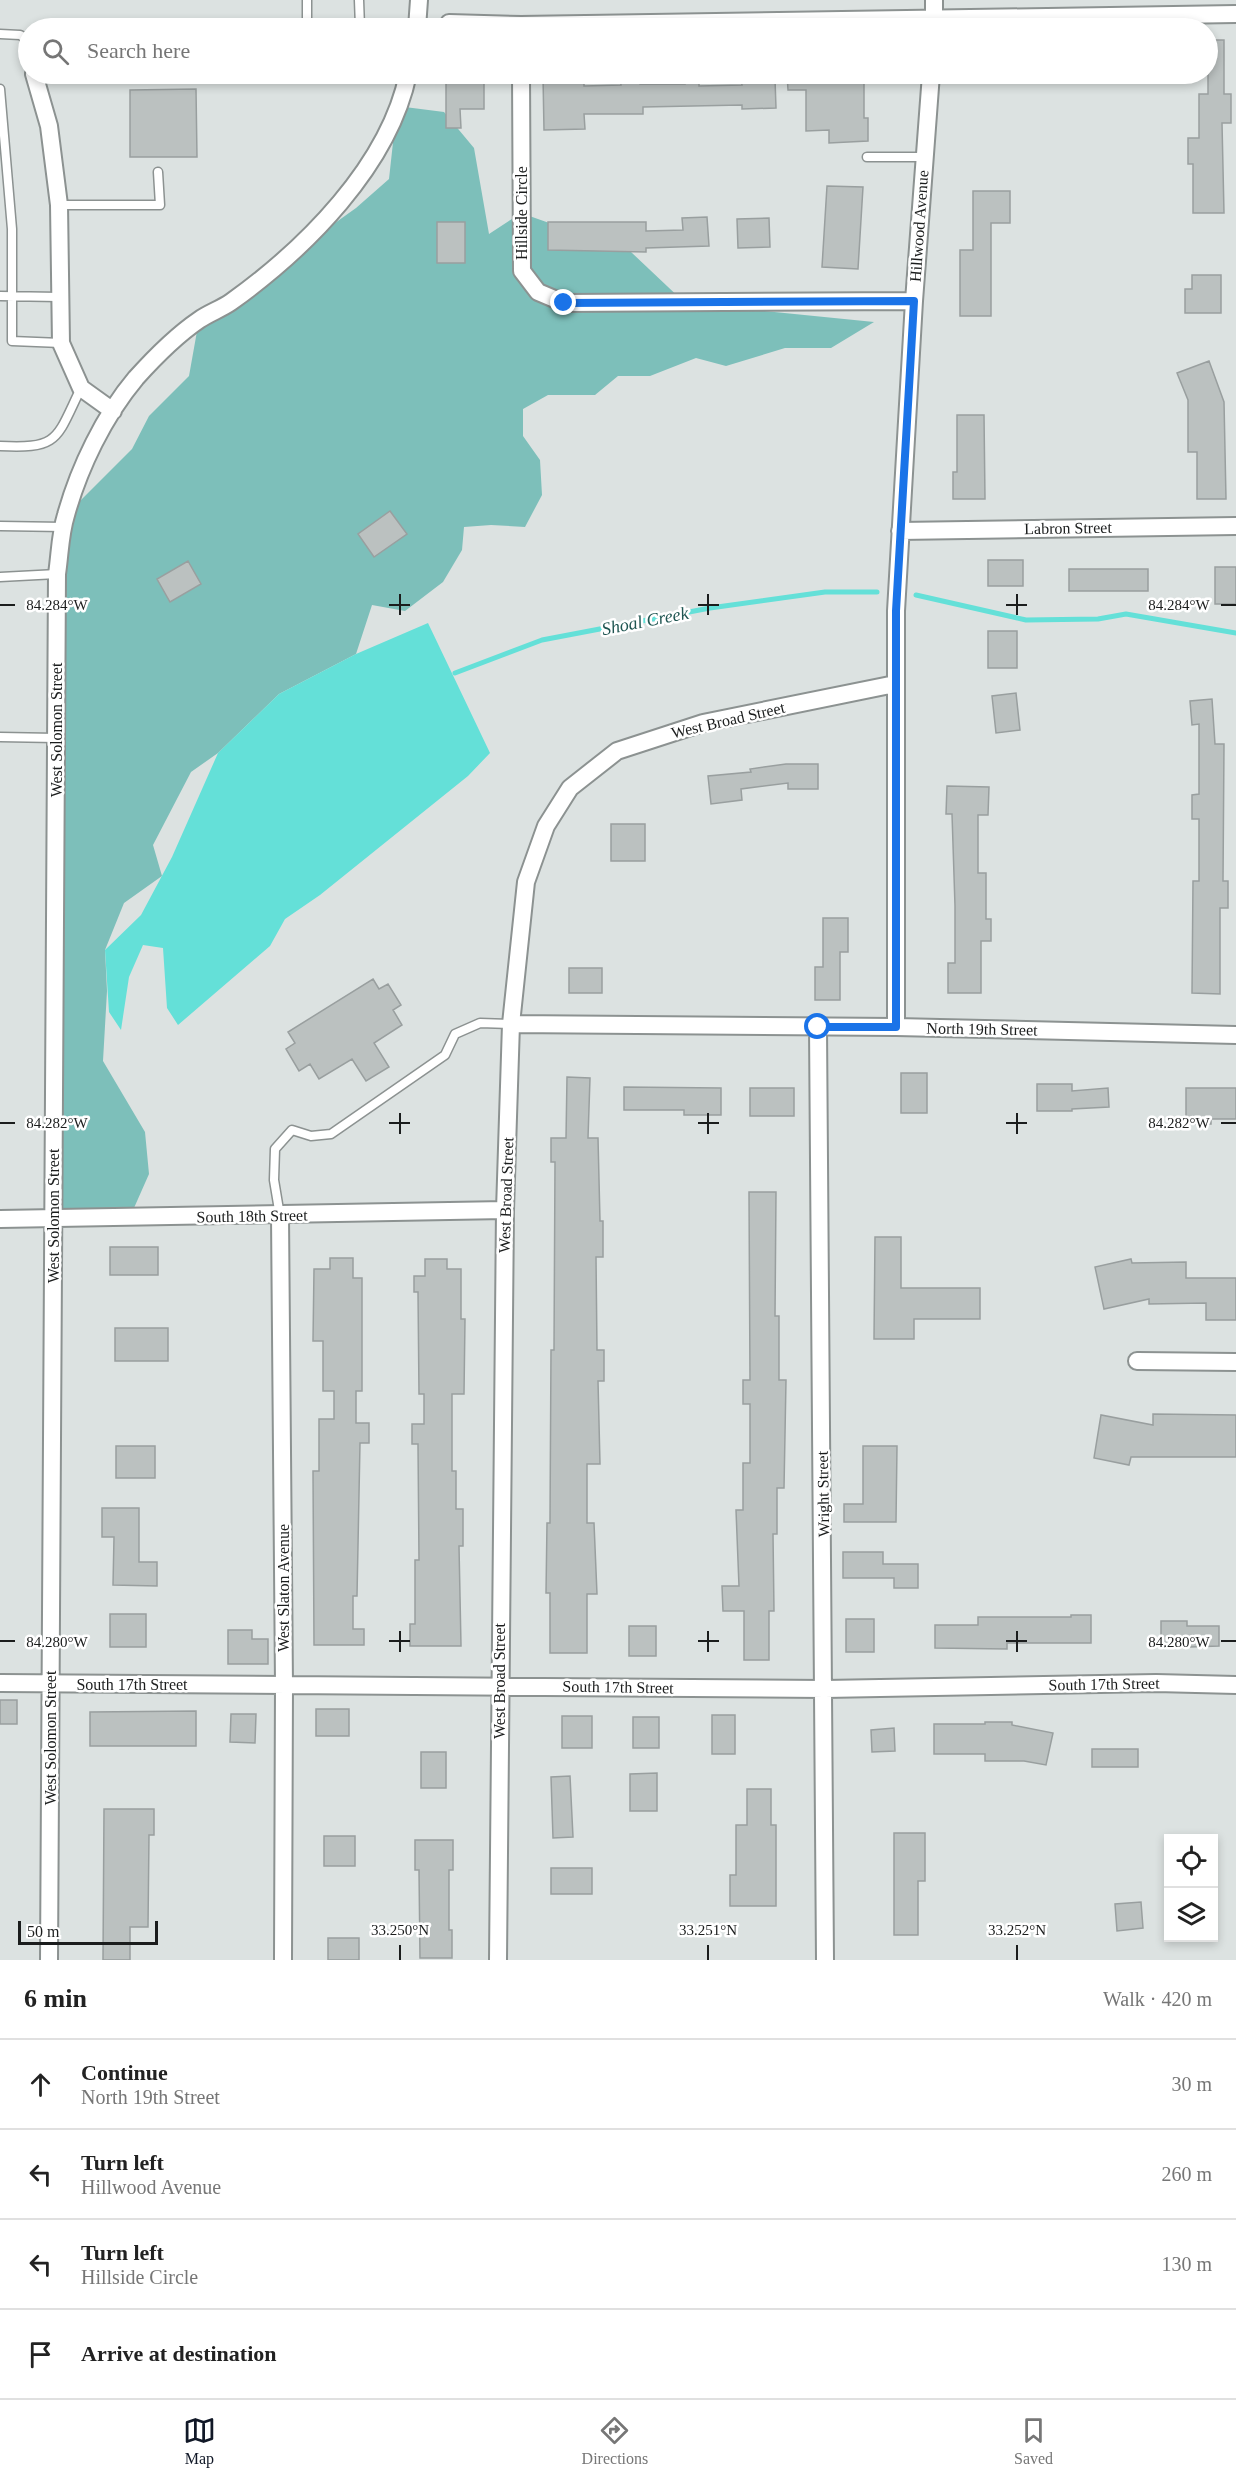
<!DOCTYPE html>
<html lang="en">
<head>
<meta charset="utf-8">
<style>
  body { margin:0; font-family:"Times New Roman",serif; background:#f6f6f6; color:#222 }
  .controls { position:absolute; right:18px; bottom:18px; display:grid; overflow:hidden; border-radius:0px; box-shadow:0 3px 9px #0003 }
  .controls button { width:54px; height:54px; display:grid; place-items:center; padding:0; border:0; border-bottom:2px solid #e0e0e0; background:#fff; color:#222; font:30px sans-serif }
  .scale { position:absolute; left:18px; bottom:15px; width:140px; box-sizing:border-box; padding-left:6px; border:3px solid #1b1d1d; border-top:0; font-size:16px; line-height:21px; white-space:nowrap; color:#1b1d1d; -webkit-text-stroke:4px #fff; paint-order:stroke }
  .stop { position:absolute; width:18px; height:18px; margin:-14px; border:4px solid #1a73e8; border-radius:50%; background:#fff }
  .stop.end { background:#1a73e8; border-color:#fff; box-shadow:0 2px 6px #0008 }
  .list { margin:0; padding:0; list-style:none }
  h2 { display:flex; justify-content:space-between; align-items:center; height:78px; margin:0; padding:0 24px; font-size:26px }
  h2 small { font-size:20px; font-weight:400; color:#767676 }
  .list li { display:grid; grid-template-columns:39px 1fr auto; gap:18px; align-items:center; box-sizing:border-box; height:90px; padding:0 24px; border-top:2px solid #e0e0e0 }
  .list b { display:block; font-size:22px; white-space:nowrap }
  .list p { margin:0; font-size:20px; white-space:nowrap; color:#767676 }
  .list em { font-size:20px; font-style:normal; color:#767676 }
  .icon { flex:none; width:33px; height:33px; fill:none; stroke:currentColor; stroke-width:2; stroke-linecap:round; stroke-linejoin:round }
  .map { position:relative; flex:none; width:1236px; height:1960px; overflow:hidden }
  .search { position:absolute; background:#fff; box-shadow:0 3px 9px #0003; left:18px; right:18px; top:18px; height:66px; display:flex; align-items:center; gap:15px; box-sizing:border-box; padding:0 21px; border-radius:33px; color:#767676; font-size:22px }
  .sheet { height:438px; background:#fff }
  nav { display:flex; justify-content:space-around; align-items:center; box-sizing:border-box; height:84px; border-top:2px solid #e0e0e0; background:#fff; font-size:16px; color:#767676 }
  nav a { display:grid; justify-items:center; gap:3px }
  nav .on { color:#111827 }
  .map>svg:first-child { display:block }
  .green { fill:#7dbfba }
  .water { fill:#64e0d8 }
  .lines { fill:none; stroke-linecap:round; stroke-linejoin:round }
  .stream { stroke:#64e0d8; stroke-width:5 }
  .building { fill:#bbc1c0; stroke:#999f9f; stroke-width:1.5 }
  .service-casing { stroke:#8c9291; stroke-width:11 }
  .minor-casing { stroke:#8c9291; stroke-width:20 }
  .service { stroke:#fff; stroke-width:8 }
  .minor { stroke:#fff; stroke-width:16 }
  .route { stroke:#1a73e8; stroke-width:8 }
  .ticks { fill:none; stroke:#1b1d1d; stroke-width:2 }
  .labels { text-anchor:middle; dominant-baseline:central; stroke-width:5; stroke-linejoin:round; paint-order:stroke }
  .street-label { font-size:16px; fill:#1b1d1d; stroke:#fff }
  .water-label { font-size:18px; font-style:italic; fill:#1f5551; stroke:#fff }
  .ticks-label { font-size:15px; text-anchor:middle; fill:#1b1d1d; stroke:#fff; stroke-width:5; stroke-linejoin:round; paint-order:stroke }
</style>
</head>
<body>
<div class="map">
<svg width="1236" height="1960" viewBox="0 0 1236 1960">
  <rect width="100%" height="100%" fill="#dce2e1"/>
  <path class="green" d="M397,106L444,112L474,148L489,234L521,213L631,252L685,303L874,322L831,348H785L726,366L696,358L650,376H618L595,395H548L523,409V436L540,460L542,495L525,527L491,525L464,527L462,550L443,582L405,611L372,605L356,654L279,694L218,753L191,772L153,845L162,876L124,903L105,950L107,991L103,1061L145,1132L149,1174L130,1217L53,1218L65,516L132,449L149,416L189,376L199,320L356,208L389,179Z"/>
  <path class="water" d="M428,623L490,753L468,776L320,895L285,919L270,946L178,1025L167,1008L163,948L143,945L129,977L121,1030L109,1012L105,950L141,915L172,857L218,753L279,694L356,654Z"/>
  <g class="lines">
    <path class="stream" d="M916,595L1026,620L1098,619L1126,614L1236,633
      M455,673L542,640L710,608L825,592H877"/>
  </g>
  <path class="building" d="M1208,40H1224V94H1231V123H1222L1224,213H1193V164H1188V138H1199V94H1208Z
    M446,74H484V109H460L461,128H446Z
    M787,74H864V118H868V141L829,143V130L806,131V90H788Z
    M699,75V86L742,85L741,80L775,79L776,108L742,109V105L643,107V114H584L585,129L544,130L543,77L584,76V86L621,85L620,77H639L640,84H685L684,76Z
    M196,89L197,157H130V90Z
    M827,186L863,187L858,269L822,267Z
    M973,191H1010V223H991V316H960V250H973Z
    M707,217L709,246L646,248V252L548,250V222H646V231L683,230L682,218Z
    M769,218L770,247L738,248L737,219Z
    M437,222H465V263H437Z
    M1192,275H1221V313H1185V289H1192Z
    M1209,361L1224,402L1226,499H1197V452H1188V400L1177,373Z
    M957,415H984L985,499H953V472H957Z
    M390,511L407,534L374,557L358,534Z
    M988,560H1023V586H988Z
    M188,561L201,584L170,602L157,579Z
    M1215,567H1236V604H1215Z
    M1069,569H1148V591H1069Z
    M988,631H1017V668H988Z
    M1016,693L1020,730L996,733L992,696Z
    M1212,699L1215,744H1224L1223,881H1228V908H1220V994L1192,993L1193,881H1199V819H1192V795L1199,794V724L1192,725L1190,701Z
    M786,764H818V789H788V783L741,789L742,800L711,804L708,776L751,772L750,769Z
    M947,786L989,787L988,815H978V873H986V919H991V941H981V993H948V963H955V906L952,814H946Z
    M611,824H645V861H611Z
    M823,918H848V952H840V1000H815V967H823Z
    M569,968H602V993H569Z
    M373,979L379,989L388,984L401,1005L393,1010L402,1025L374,1043L389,1067L366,1081L352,1059L319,1079L310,1064L299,1071L286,1049L295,1043L288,1032Z
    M901,1073H927V1113H901Z
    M567,1077L590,1078L588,1138H598L600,1221H603V1257H596L597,1350H604V1381H598L600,1464H587V1523H594L597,1594H587V1653H550V1593H546L547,1523H550L551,1350H554L555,1162H551V1138H566Z
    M1037,1084H1072V1091L1108,1088L1109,1107L1072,1109V1111H1037Z
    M624,1087L721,1088V1115H684V1110H624Z
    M750,1088H794V1116H750Z
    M1186,1088H1236V1119H1211V1124H1186Z
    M749,1192H776L775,1316H779V1380H786L784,1488H777V1534H773L774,1611H769V1660H744V1611H723L722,1586H739L736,1510H743V1463H750V1404H743V1380H750Z
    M875,1237H901V1288H980V1319H914V1339H874Z
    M110,1247H158V1275H110Z
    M330,1258H353V1278H362V1391H356V1423H369V1443H360L357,1596H353V1629H364V1645H314L313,1471H319V1419H334V1391H323V1341H313L314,1269H330Z
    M425,1259H447V1269H461V1319H465L464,1394H452V1471H456V1509H463V1546H459L461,1646H410V1624H415V1560H419L418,1444H412V1424H424V1394H419L418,1292H414V1276H425Z
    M1131,1259L1132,1263L1186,1262V1278H1236V1320H1206V1303L1149,1304V1299L1104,1309L1095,1267Z
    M115,1328H168V1361H115Z
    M1153,1414L1236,1415V1457H1131L1129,1465L1094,1458L1101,1415L1153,1425Z
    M116,1446H155V1478H116Z
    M863,1446H897L896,1522H844V1504H863Z
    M102,1508H139V1562H157V1586L113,1585L114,1537H102Z
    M843,1552H883V1564H918V1588H894V1578H843Z
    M110,1614H146V1647H110Z
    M1071,1615H1091V1643H1007V1649L935,1648V1625H978V1617H1071Z
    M846,1619H874V1652H846Z
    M1161,1621H1187V1626H1219V1646L1161,1648Z
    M629,1626H656V1656H629Z
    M228,1630H252V1639H268V1664H228Z
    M0,1700H17V1724H0Z
    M316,1709H349V1736H316Z
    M196,1711V1746H90V1712Z
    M231,1714H256L255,1743L230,1742Z
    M712,1715H735V1754H712Z
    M562,1716H592V1748H562Z
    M633,1717H659V1748H633Z
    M985,1722H1012V1725L1053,1733L1046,1765L1024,1761H985V1754H934V1724H985Z
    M894,1728L895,1751L872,1752L871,1730Z
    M1092,1749H1138V1767H1092Z
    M421,1752H446V1788H421Z
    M657,1773V1811H630V1774Z
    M570,1776L573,1837L553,1838L551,1777Z
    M747,1789H771V1825H776V1906H730V1875H736V1825H747Z
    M104,1809H154V1835H149L148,1927H130V1960H103Z
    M894,1833H925V1881H918V1935H894Z
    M324,1836H355V1866H324Z
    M415,1840H453V1870H449V1930H452V1958H420L419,1870H415Z
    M551,1868H592V1894H551Z
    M1141,1902L1143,1928L1117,1931L1115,1904Z
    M328,1938H359V1960H328Z"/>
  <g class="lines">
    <g class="service-casing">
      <path id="service" d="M307,0V28
        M359,0L360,27
        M0,34L20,35L28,40
        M654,74V76
        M0,89L12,229V341L61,343
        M867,157H925
        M59,205H160L158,172
        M0,296L59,297
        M0,446C60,449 56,439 81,388
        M0,526L64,527
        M0,577L57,574
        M0,737L56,738
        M280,1216L274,1180L275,1149L292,1130L311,1136L331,1134L445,1055L455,1034L480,1023L511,1024"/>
    </g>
    <g class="minor-casing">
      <path id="minor" d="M934,0V28
        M449,23L521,25L1236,14
        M285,28H417
        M417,28L419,0
        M34,74L49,126L59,205L61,343L81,388L113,411
        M521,74L522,271L538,292L564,303L914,301
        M900,531L1236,526
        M511,1024L896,1027L1236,1035
        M818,1027L825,1960
        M896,1027V611L914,301L931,74
        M280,1216L284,1685L283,1960
        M0,1219L505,1210
        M1137,1361L1236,1362
        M0,1683L825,1689L1156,1683L1236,1685
        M49,1960L57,574C60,554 60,534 66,515C79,468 104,416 136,378C154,358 177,335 199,320C209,313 221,309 231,302C305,249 389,166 408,74
        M498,1960L505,1210L511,1024L526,882L546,826L570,788L617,751L703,723L895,684"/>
    </g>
    <use href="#service" class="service"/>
    <use href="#minor" class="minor"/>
  </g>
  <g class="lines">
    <path class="route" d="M564,303L914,301L896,611V1027H818"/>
  </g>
  <path class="ticks" d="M400,594V615M708,594V615M1017,594V615M0,605H15M389,605H410M698,605H719M1006,605H1027M1221,605H1236M400,1113V1134M708,1113V1134M1017,1113V1134M0,1123H15M389,1123H410M698,1123H719M1006,1123H1027M1221,1123H1236M400,1631V1652M708,1631V1652M1017,1631V1652M0,1641H15M389,1641H410M698,1641H719M1006,1641H1027M1221,1641H1236M400,1945V1960M708,1945V1960M1017,1945V1960"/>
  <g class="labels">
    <g class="street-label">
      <text transform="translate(521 213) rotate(-90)">Hillside Circle</text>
      <text transform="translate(919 226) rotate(-86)">Hillwood Avenue</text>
      <text transform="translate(1068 528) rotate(-1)">Labron Street</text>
      <text transform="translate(728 720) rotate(-13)">West Broad Street</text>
      <text transform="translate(56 730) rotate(-90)">West Solomon Street</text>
      <text transform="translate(982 1029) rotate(1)">North 19th Street</text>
      <text transform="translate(506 1195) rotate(-88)">West Broad Street</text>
      <text transform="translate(53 1216) rotate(-90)">West Solomon Street</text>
      <text transform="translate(252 1216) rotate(-1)">South 18th Street</text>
      <text transform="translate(823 1494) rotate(-91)">Wright Street</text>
      <text transform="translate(283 1588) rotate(-90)">West Slaton Avenue</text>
      <text transform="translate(499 1681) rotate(-90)">West Broad Street</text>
      <text x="132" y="1684">South 17th Street</text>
      <text transform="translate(1104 1684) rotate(-1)">South 17th Street</text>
      <text transform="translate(618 1687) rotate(1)">South 17th Street</text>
      <text transform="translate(50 1738) rotate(-90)">West Solomon Street</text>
    </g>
    <g class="water-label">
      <text transform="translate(645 621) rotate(-11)">Shoal Creek</text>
    </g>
  </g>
  <g class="ticks-label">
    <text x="1179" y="610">84.284°W</text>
    <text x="57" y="610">84.284°W</text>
    <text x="1179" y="1128">84.282°W</text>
    <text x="57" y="1128">84.282°W</text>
    <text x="1179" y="1647">84.280°W</text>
    <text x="57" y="1647">84.280°W</text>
    <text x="400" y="1935">33.250°N</text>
    <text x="708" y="1935">33.251°N</text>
    <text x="1017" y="1935">33.252°N</text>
  </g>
</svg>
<div class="controls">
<button><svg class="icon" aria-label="locate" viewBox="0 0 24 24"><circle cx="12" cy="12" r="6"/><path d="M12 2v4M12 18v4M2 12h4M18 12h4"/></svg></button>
<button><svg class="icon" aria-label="layers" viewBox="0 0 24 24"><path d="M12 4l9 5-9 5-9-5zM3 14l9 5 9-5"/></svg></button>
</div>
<div class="scale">50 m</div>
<div class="stop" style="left:818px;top:1027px"></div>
<div class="stop end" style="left:564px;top:303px"></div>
<div class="search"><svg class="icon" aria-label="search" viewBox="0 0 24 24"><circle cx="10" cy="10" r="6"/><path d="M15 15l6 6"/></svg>Search here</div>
</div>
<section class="sheet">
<h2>6 min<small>Walk · 420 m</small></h2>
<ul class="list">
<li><svg class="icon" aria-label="ahead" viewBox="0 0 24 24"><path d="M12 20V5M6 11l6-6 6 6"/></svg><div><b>Continue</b><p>North 19th Street</p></div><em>30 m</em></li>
<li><svg class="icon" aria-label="left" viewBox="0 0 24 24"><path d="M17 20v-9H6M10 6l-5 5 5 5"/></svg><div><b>Turn left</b><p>Hillwood Avenue</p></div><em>260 m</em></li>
<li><svg class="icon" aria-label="left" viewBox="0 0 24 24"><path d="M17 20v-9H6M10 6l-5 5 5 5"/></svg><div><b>Turn left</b><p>Hillside Circle</p></div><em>130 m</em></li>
<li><svg class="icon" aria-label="arrive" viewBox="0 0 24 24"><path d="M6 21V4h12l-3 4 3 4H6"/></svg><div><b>Arrive at destination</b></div></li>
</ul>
</section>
<nav>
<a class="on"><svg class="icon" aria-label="map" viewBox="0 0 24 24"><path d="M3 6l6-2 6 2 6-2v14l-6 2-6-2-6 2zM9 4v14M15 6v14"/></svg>Map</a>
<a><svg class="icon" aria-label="directions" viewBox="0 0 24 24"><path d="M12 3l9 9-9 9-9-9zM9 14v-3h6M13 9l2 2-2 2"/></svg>Directions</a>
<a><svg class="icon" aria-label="saved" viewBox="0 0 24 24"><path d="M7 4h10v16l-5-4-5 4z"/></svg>Saved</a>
</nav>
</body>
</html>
